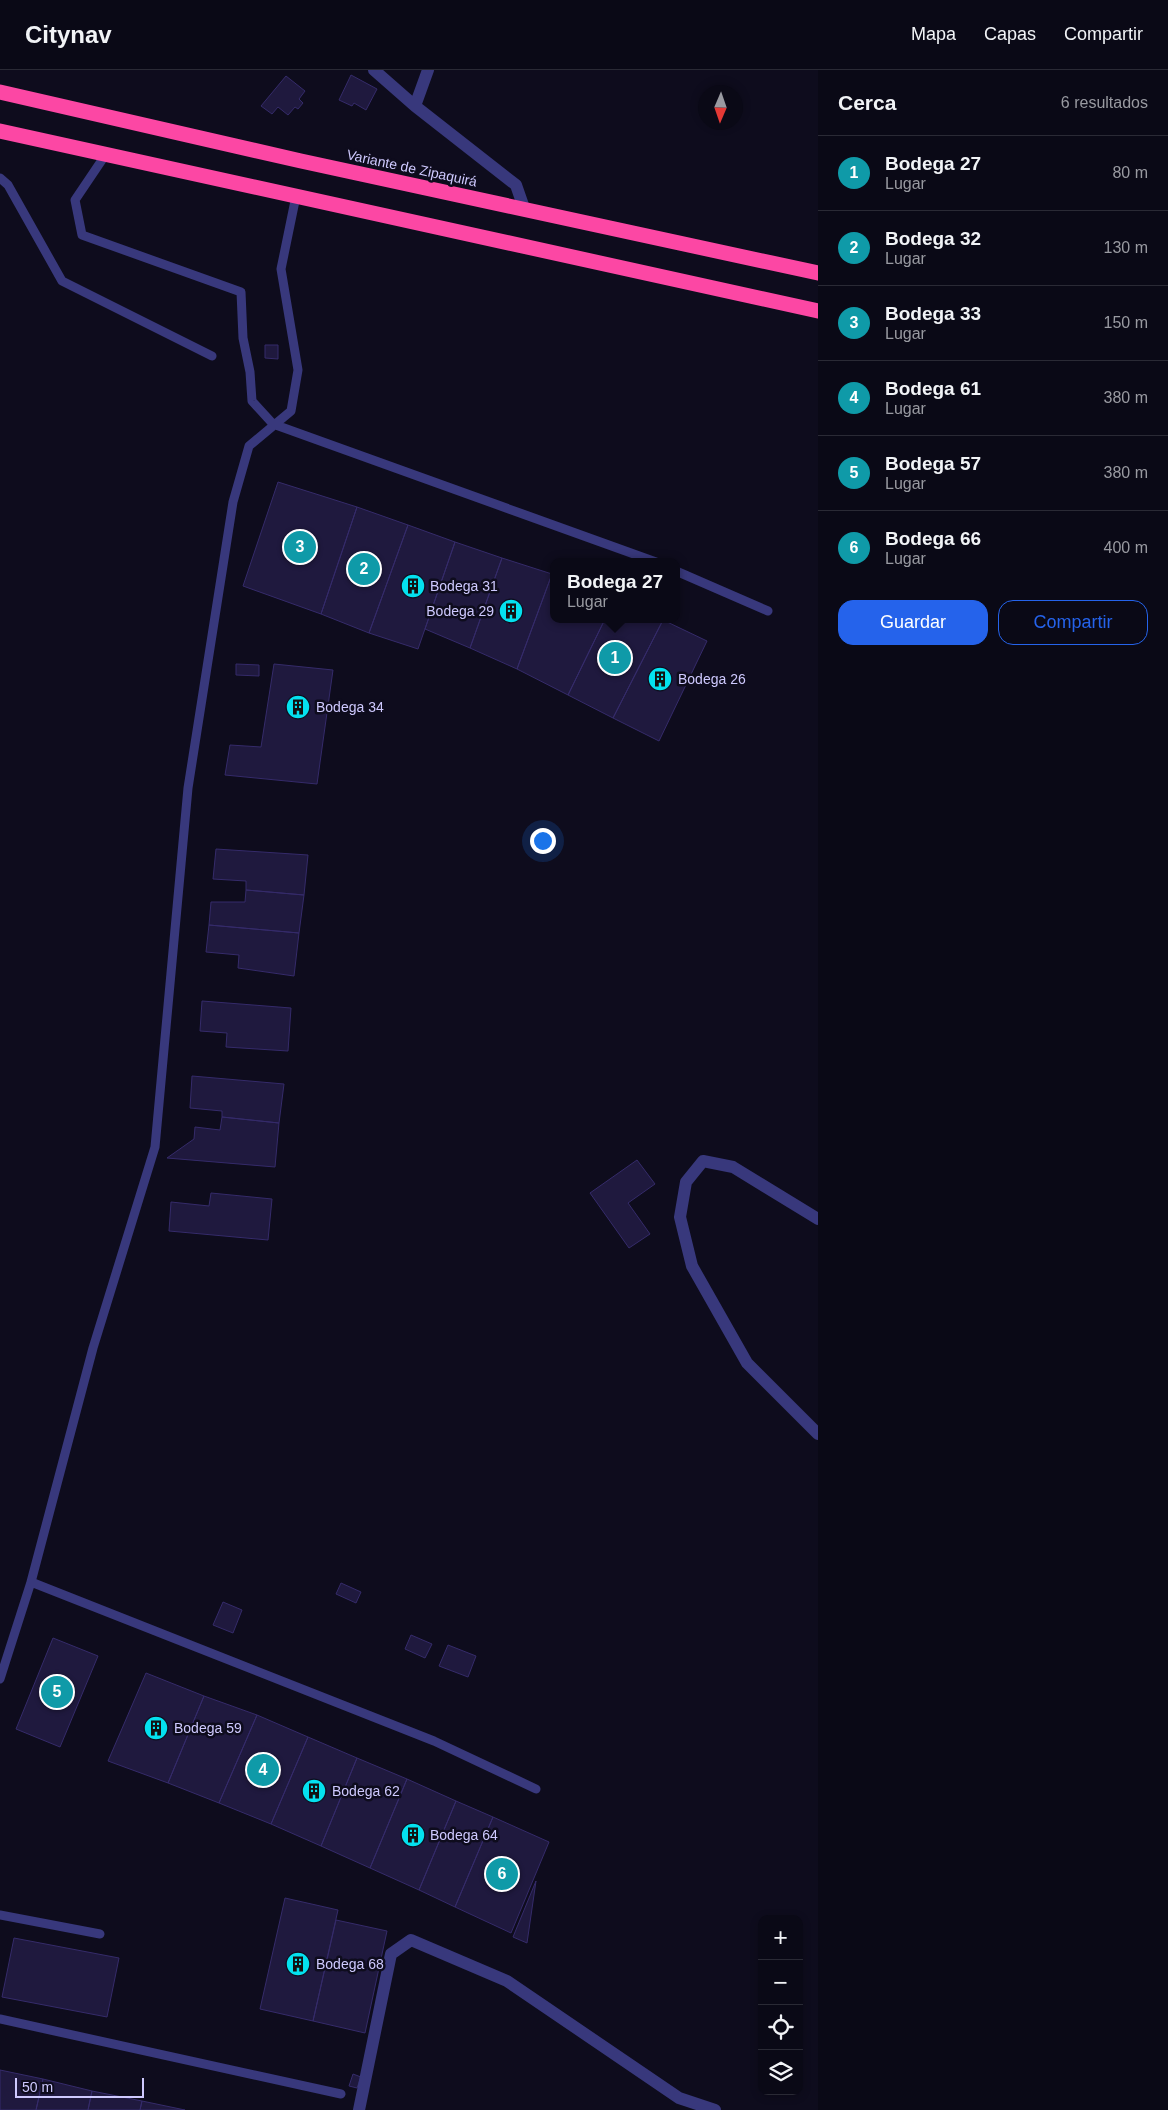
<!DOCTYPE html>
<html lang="es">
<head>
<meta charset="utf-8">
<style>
  body { margin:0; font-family:Arial,sans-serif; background:#13121f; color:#f1f3f6 }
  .controls { position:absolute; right:15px; bottom:15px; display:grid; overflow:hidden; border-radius:10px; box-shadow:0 2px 8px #0003 }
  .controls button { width:45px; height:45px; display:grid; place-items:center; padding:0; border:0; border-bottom:1px solid #2a2a35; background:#0a0916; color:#f1f3f6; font:25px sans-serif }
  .compass { position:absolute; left:698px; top:15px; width:45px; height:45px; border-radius:50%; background:#0a0916; box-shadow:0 2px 8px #0003; rotate:182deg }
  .scale { position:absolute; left:15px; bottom:12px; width:129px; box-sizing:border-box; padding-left:5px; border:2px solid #cec9fe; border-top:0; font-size:14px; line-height:18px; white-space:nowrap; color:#cec9fe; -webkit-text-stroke:4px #0e0c1d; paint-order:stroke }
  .you { position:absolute; left:542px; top:770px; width:18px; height:18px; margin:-12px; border:4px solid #fff; border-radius:50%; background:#1a73e8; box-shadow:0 0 0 8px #1a73e833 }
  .badge { display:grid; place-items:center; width:32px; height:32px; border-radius:50%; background:#2563eb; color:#fff; font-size:16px; font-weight:700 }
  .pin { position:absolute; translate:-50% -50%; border:2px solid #fff; box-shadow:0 1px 5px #0006 }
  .popup { position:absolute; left:550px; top:488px; width:130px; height:65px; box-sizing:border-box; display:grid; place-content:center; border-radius:10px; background:#0a0916; filter:drop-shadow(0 1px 4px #0005); font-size:16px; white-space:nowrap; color:#999aa1 }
  .popup b { font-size:19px; color:#f1f3f6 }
  .popup::after { content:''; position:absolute; left:50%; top:100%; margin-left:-10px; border:10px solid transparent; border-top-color:#0a0916 }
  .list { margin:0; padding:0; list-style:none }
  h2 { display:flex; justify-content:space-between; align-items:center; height:65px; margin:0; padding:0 20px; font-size:21px }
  h2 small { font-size:16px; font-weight:400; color:#999aa1 }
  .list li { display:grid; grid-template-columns:32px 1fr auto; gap:15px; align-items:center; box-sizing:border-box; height:75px; padding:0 20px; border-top:1px solid #2a2a35 }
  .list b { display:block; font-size:19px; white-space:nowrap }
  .list p { margin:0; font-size:16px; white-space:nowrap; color:#999aa1 }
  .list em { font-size:16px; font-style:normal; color:#999aa1 }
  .actions { display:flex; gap:10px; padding:15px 20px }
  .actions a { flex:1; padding:11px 0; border:1px solid #2563eb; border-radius:15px; text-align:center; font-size:18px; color:#2563eb }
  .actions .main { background:#2563eb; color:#fff }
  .icon { flex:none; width:28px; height:28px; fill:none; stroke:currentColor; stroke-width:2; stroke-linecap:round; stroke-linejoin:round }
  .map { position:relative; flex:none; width:818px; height:2040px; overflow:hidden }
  header { display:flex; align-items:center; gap:30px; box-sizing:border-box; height:70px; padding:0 25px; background:#0a0916; border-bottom:1px solid #2a2a35 }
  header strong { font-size:24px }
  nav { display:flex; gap:28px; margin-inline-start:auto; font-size:18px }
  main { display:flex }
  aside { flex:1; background:#0a0916 }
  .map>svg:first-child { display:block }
  .building { fill:#1f193e; stroke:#352b6a }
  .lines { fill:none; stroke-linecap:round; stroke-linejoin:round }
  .lane { stroke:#38387c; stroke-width:9 }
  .street { stroke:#38387c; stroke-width:12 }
  .highway { stroke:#fc47a4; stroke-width:15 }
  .labels { text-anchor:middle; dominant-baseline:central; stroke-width:5; stroke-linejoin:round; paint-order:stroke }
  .street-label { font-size:14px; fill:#cec9fe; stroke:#0e0c1d }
  .poi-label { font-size:14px; fill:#cec9fe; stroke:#0e0c1d; text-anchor:start }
</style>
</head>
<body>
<header>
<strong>Citynav</strong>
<nav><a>Mapa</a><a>Capas</a><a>Compartir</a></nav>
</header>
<main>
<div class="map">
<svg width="818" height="2040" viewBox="0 0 818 2040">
  <rect width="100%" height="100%" fill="#0e0c1d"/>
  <path class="building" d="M351,5L377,19L366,40L354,33L352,36L339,30Z
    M286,6L305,21L299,29L303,33L298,39L295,37L288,45L278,37L272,44L261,36Z
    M265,275H278V289L265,288Z
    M278,412L357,437L321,544L243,516Z
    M357,437L408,455L369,563L321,544Z
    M408,455L455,472L418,579L369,563Z
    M455,472L502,488L470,578L425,559Z
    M502,488L552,504L517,599L470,578Z
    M552,504L554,549H605L568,625L517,599Z
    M605,549L663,550L613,648L568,625Z
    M663,550L707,571L659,671L613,648Z
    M236,594L259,595V606L236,605Z
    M274,594L333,600L317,714L225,705L230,675L261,677Z
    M216,779L308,785L304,825L246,820V811L213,809Z
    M246,820L304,825L299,863L209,855L211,832H245Z
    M209,855L299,863L294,906L238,898L239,885L206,882Z
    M202,931L291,938L288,981L226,977L227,963L200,961Z
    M192,1006L284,1014L279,1053L222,1047V1041L190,1038Z
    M222,1047L279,1053L275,1097L167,1088L194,1069L195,1057L220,1060Z
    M637,1090L655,1114L628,1133L650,1164L629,1178L590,1123Z
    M211,1123L272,1129L268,1170L169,1161L171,1132L209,1136Z
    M341,1513L361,1522L356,1533L336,1524Z
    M223,1532L242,1540L233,1563L213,1555Z
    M411,1565L432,1574L425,1588L405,1579Z
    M53,1568L98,1586L60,1677L16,1659Z
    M448,1575L476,1586L468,1607L439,1596Z
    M146,1603L204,1626L168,1713L108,1691Z
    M204,1626L257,1645L219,1733L168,1713Z
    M257,1645L308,1667L271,1754L219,1733Z
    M308,1667L357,1688L321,1776L271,1754Z
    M357,1688L407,1709L370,1798L321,1776Z
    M407,1709L456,1731L419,1820L370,1798Z
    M456,1731L493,1747L455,1837L419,1820Z
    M493,1747L549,1772L511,1863L455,1837Z
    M536,1811L527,1873L513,1867Z
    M285,1828L338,1840L313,1951L260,1939Z
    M336,1850L387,1861L365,1963L313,1951Z
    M14,1868L119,1888L107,1947L2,1927Z
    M0,2000L43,2009L36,2040H0Z
    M353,2004L361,2007L357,2018L349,2016Z
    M43,2009L92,2021L88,2040H36Z
    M92,2021L142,2031L140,2040H88Z
    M142,2031L185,2040H140Z"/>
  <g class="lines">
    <path class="lane" d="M106,84L75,130L82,165L241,222L243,268L250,302L252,331L273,354L656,492
      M0,108L8,115L62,211L212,286
      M676,501L768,541
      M31,1512L434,1671L536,1719
      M0,1609L31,1512L93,1278L155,1077L188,718L233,432L249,376L291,341L298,300L281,199L296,126
      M0,1845L100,1864
      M0,1949L341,2024"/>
    <path class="street" d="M374,0L415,36L516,115L524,138
      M415,36L428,0
      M818,1149L733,1097L703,1091L686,1112L680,1147L692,1196L747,1293L818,1364
      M359,2040L391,1884L411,1870L507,1911L679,2028L715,2040"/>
    <path class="highway" d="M0,22L301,91L818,203
      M0,61L818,241"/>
  </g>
  <defs>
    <g id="building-disc" transform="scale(1.25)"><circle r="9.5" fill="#04e1ef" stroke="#0e0c1d"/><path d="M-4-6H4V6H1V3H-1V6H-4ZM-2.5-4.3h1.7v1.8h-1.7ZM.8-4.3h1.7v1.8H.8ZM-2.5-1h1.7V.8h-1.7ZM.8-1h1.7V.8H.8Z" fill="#111"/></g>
  </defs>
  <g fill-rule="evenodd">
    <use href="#building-disc" x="413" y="516"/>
    <use href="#building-disc" x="511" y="541"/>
    <use href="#building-disc" x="660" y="609"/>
    <use href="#building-disc" x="298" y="637"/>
    <use href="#building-disc" x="156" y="1658"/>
    <use href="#building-disc" x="314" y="1721"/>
    <use href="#building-disc" x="413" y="1765"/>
    <use href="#building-disc" x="298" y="1894"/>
  </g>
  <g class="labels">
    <g class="street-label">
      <text transform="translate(412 98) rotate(12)">Variante de Zipaquirá</text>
    </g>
    <g class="poi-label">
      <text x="430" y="516">Bodega 31</text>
      <text x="494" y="541" text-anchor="end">Bodega 29</text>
      <text x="678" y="609">Bodega 26</text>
      <text x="316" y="637">Bodega 34</text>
      <text x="174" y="1658">Bodega 59</text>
      <text x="332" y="1721">Bodega 62</text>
      <text x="430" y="1765">Bodega 64</text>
      <text x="316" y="1894">Bodega 68</text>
    </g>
  </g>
</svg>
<div class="controls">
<button>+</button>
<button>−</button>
<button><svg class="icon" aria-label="locate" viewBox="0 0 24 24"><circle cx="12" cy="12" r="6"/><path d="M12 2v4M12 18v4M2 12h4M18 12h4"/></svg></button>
<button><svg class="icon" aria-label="layers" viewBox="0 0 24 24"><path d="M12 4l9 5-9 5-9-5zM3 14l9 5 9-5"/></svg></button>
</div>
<svg class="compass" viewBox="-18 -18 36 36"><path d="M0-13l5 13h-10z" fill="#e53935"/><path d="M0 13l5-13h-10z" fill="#999aa1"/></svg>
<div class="scale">50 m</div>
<div class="you"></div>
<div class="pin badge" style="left:615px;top:588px;background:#0f9aa8">1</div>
<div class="popup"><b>Bodega 27</b>Lugar</div>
<div class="pin badge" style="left:364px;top:499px;background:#0f9aa8">2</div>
<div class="pin badge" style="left:300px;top:477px;background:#0f9aa8">3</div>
<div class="pin badge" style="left:263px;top:1700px;background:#0f9aa8">4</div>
<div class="pin badge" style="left:57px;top:1622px;background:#0f9aa8">5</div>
<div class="pin badge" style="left:502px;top:1804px;background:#0f9aa8">6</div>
</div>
<aside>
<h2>Cerca<small>6 resultados</small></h2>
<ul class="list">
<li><span class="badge" style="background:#0f9aa8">1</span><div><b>Bodega 27</b><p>Lugar</p></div><em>80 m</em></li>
<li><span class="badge" style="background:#0f9aa8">2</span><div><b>Bodega 32</b><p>Lugar</p></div><em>130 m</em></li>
<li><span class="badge" style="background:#0f9aa8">3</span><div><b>Bodega 33</b><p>Lugar</p></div><em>150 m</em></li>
<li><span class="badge" style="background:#0f9aa8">4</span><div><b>Bodega 61</b><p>Lugar</p></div><em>380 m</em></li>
<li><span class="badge" style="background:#0f9aa8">5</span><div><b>Bodega 57</b><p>Lugar</p></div><em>380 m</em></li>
<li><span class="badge" style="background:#0f9aa8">6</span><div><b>Bodega 66</b><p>Lugar</p></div><em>400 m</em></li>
</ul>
<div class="actions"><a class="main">Guardar</a><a>Compartir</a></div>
</aside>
</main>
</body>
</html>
